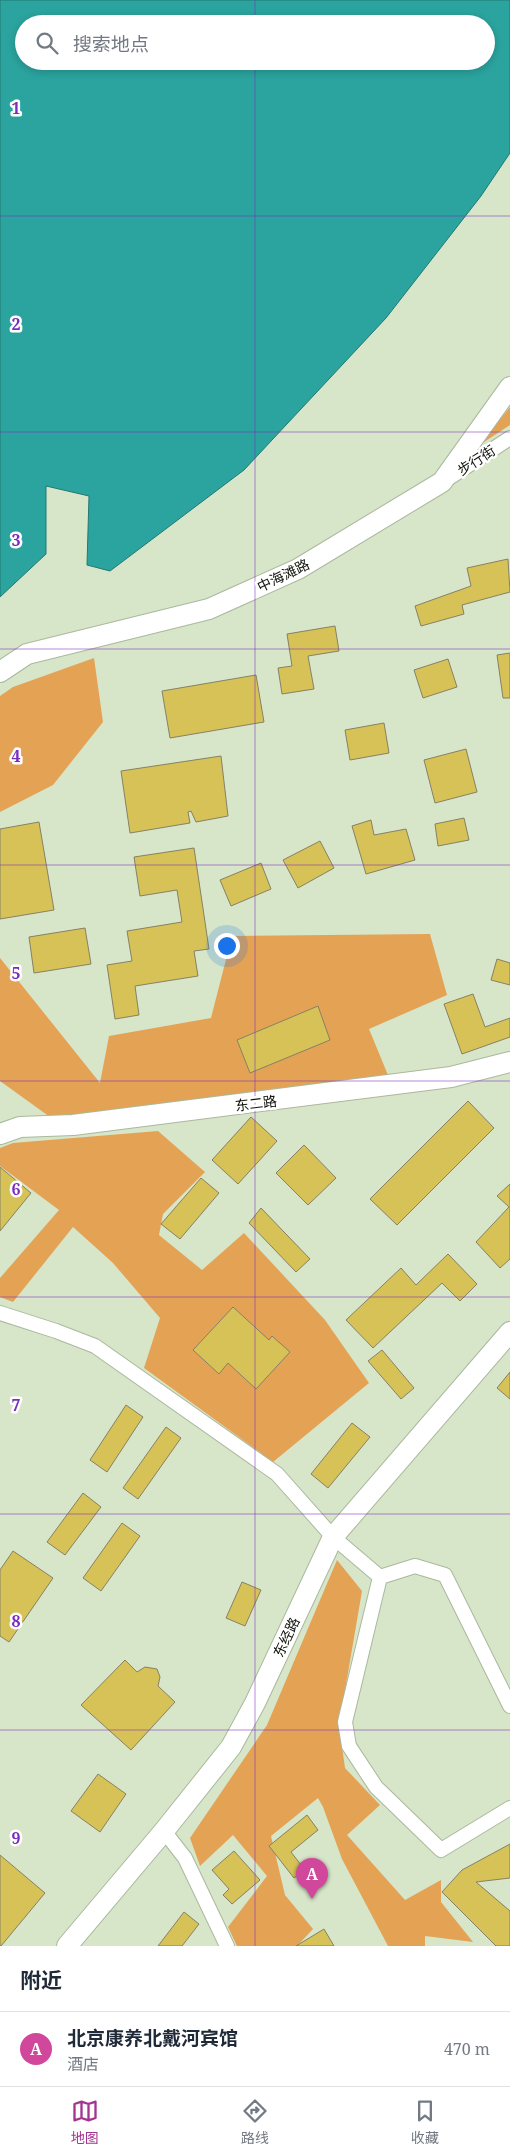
<!DOCTYPE html>
<html lang="zh">
<head>
<meta charset="utf-8">
<style>
  body { margin:0; font-family:"Noto Serif","Noto Sans SC",serif; background:#f6f6f7; color:#1f2937 }
  .you { position:absolute; left:226px; top:945px; width:18px; height:18px; margin:-12px; border:4px solid #fff; border-radius:50%; background:#1a73e8; box-shadow:0 0 0 8px #1a73e833 }
  .badge { display:grid; place-items:center; width:32px; height:32px; border-radius:50%; background:#a53490; color:#fff; font-size:16px; font-weight:700 }
  .pin { position:absolute; translate:-50% -41px; filter:drop-shadow(0 1px 2px #0008) }
  .pin::after { content:''; position:absolute; top:26px; width:18px; height:15px; background:inherit; clip-path:polygon(0 0,100% 0,50% 100%) }
  .list { margin:0; padding:0; list-style:none }
  h2 { display:flex; justify-content:space-between; align-items:center; height:65px; margin:0; padding:0 20px; font-size:21px }
  h2 small { font-size:16px; font-weight:400; color:#747a83 }
  .list li { display:grid; grid-template-columns:32px 1fr auto; gap:15px; align-items:center; box-sizing:border-box; height:75px; padding:0 20px; border-top:1px solid #e0e1e3 }
  .list b { display:block; font-size:19px; white-space:nowrap }
  .list p { margin:0; font-size:16px; white-space:nowrap; color:#747a83 }
  .list em { font-size:16px; font-style:normal; color:#747a83 }
  .icon { flex:none; width:28px; height:28px; fill:none; stroke:currentColor; stroke-width:2; stroke-linecap:round; stroke-linejoin:round }
  .map { position:relative; flex:none; width:510px; height:1946px; overflow:hidden }
  .search { position:absolute; background:#fff; box-shadow:0 2px 8px #0003; left:15px; right:15px; top:15px; height:55px; display:flex; align-items:center; gap:12px; box-sizing:border-box; padding:0 18px; border-radius:28px; color:#747a83; font-size:19px }
  .sheet { height:140px; background:#fff }
  nav { display:flex; justify-content:space-around; align-items:center; box-sizing:border-box; height:70px; border-top:1px solid #e0e1e3; background:#fff; font-size:14px; color:#747a83 }
  nav a { display:grid; justify-items:center; gap:2px }
  nav .on { color:#a53490 }
  .map>svg:first-child { display:block }
  .green { fill:#e4a255 }
  .water { fill:#2ba49f; stroke:#237872; fill-rule:evenodd }
  .building { fill:#d6c257; stroke:#868165 }
  .lines { fill:none; stroke-linecap:round; stroke-linejoin:round }
  .street-casing { stroke:#aab89d; stroke-width:16 }
  .secondary-casing { stroke:#aab89d; stroke-width:22 }
  .street { stroke:#fff; stroke-width:14 }
  .secondary { stroke:#fff; stroke-width:20 }
  .grid { fill:none; stroke:#7b2cbf; stroke-width:1; stroke-opacity:0.55 }
  .labels { text-anchor:middle; dominant-baseline:central; stroke-width:5; stroke-linejoin:round; paint-order:stroke }
  .street-label { font-size:14px; fill:#0f130a; stroke:#fff }
  .grid-label { font-size:16px; text-anchor:middle; font-weight:bold; fill:#7b2cbf; stroke:#fff; stroke-width:5; stroke-linejoin:round; paint-order:stroke }
</style>
</head>
<body>
<div class="map">
<svg width="510" height="1946" viewBox="0 0 510 1946">
  <rect width="100%" height="100%" fill="#d7e5c9"/>
  <path class="green" d="M510,407V425L478,446Z
    M94,658L103,722L53,785L0,812V696L13,687Z
    M430,934L447,995L369,1029L390,1080L360,1086L50,1117L0,1081V958L100,1083L109,1036L211,1018L232,936Z
    M158,1131L205,1172L163,1214L159,1235L202,1270L244,1233L325,1320L369,1383L273,1462L144,1368L160,1318L113,1263L73,1227L13,1302L0,1297V1278L59,1210L0,1166V1148L13,1143Z
    M337,1560L362,1591L339,1725L345,1768L380,1805L347,1835L405,1900L441,1880V1902L473,1942L425,1936V1946H388L342,1859L323,1807L318,1798L271,1836L285,1895L313,1929L297,1946H237L228,1927L267,1876L233,1835L200,1866L190,1838L267,1725Z"/>
  <path class="water" d="M0,0H510V153L481,196L386,318L244,470L110,571L87,565L89,496L46,486V554L0,597ZM24,24H486V61H24Z"/>
  <path class="building" d="M508,559L510,592L462,605L464,614L421,626L415,606L471,586L467,568Z
    M335,626L339,651L308,656L314,689L282,694L278,668L292,666L287,634Z
    M510,653V698H503L497,655Z
    M448,659L457,687L423,698L414,670Z
    M256,675L264,722L170,738L162,691Z
    M384,723L389,753L350,760L345,730Z
    M466,749L477,792L435,803L424,760Z
    M221,756L228,816L196,822L191,811L188,812L190,823L130,833L121,771Z
    M464,818L469,840L438,846L435,824Z
    M371,820L374,835L406,829L415,860L366,874L352,826Z
    M39,822L54,910L0,919V829Z
    M320,841L334,868L298,888L283,860Z
    M194,848L209,949L194,951L198,976L135,986L139,1015L115,1019L107,965L132,961L127,931L182,922L177,890L140,896L134,857Z
    M261,863L271,889L231,906L220,880Z
    M85,928L91,964L34,973L29,937Z
    M497,959L510,963V985L491,980Z
    M473,994L485,1027L510,1018V1037L462,1054L444,1004Z
    M318,1006L330,1040L250,1073L237,1040Z
    M468,1101L494,1128L397,1225L370,1199Z
    M251,1117L277,1141L238,1184L212,1160Z
    M304,1145L336,1178L308,1205L276,1173Z
    M0,1167L31,1193L0,1231Z
    M201,1178L219,1193L180,1239L161,1224Z
    M510,1184V1259L500,1268L476,1242L509,1207L497,1196Z
    M261,1208L310,1259L296,1272L249,1223Z
    M448,1254L477,1284L460,1301L442,1283L373,1348L346,1320L401,1268L416,1285Z
    M233,1307L269,1340L272,1336L290,1352L256,1389L228,1363L219,1374L193,1350Z
    M382,1350L414,1388L401,1399L368,1361Z
    M510,1372V1399L497,1388Z
    M126,1405L143,1417L107,1472L90,1460Z
    M352,1423L370,1437L328,1488L311,1474Z
    M166,1427L181,1438L138,1499L123,1488Z
    M83,1493L101,1507L65,1555L47,1542Z
    M122,1523L140,1536L101,1591L83,1578Z
    M13,1551L53,1578L9,1642L0,1636V1570Z
    M242,1582L261,1590L245,1626L226,1618Z
    M125,1660L137,1672L145,1667L157,1669L160,1677L158,1686L175,1702L131,1750L81,1705Z
    M98,1774L126,1794L100,1832L71,1811Z
    M307,1815L318,1830L291,1852L305,1870L294,1878L269,1846Z
    M510,1844V1878L476,1882L510,1911V1946H496L442,1892L462,1870Z
    M234,1851L260,1880L232,1904L223,1895L229,1889L212,1870Z
    M0,1855L45,1893L1,1946H0Z
    M184,1912L199,1924L182,1946H158Z
    M324,1929L334,1946H296Z"/>
  <g class="lines">
    <g class="street-casing">
      <path id="street" d="M449,478L510,438
        M0,1313L56,1331L95,1346L277,1474L333,1537L380,1577L345,1722L349,1746L376,1787L441,1850L510,1808
        M380,1577L415,1566L445,1575L510,1706
        M164,1831L185,1858L227,1946"/>
    </g>
    <g class="secondary-casing">
      <path id="secondary" d="M0,672L27,654L209,609L298,569L442,482L510,387
        M0,1134L20,1127L73,1125L451,1077L510,1062
        M67,1946L164,1831L231,1747L255,1703L333,1537L510,1332"/>
    </g>
    <use href="#street" class="street"/>
    <use href="#secondary" class="secondary"/>
  </g>
  <path class="grid" d="M255,0V24M255,61V1946M0,216H510M0,432H510M0,649H510M0,865H510M0,1081H510M0,1297H510M0,1514H510M0,1730H510"/>
  <g class="labels">
    <g class="street-label">
      <text transform="translate(476 460) rotate(-33)">步行街</text>
      <text transform="translate(283 575) rotate(-26)">中海滩路</text>
      <text transform="translate(256 1103) rotate(-7)">东二路</text>
      <text transform="translate(286 1637) rotate(-65)">东经路</text>
    </g>
  </g>
  <g class="grid-label">
    <text x="16" y="114">1</text>
    <text x="16" y="330">2</text>
    <text x="16" y="546">3</text>
    <text x="16" y="762">4</text>
    <text x="16" y="979">5</text>
    <text x="16" y="1195">6</text>
    <text x="16" y="1411">7</text>
    <text x="16" y="1627">8</text>
    <text x="16" y="1844">9</text>
  </g>
</svg>
<div class="you"></div>
<div class="pin badge" style="left:312px;top:1899px;background:#d1479c">A</div>
<div class="search"><svg class="icon" aria-label="search" viewBox="0 0 24 24"><circle cx="10" cy="10" r="6"/><path d="M15 15l6 6"/></svg>搜索地点</div>
</div>
<section class="sheet">
<h2>附近<small></small></h2>
<ul class="list">
<li><span class="badge" style="background:#d1479c">A</span><div><b>北京康养北戴河宾馆</b><p>酒店</p></div><em>470 m</em></li>
</ul>
</section>
<nav>
<a class="on"><svg class="icon" aria-label="map" viewBox="0 0 24 24"><path d="M3 6l6-2 6 2 6-2v14l-6 2-6-2-6 2zM9 4v14M15 6v14"/></svg>地图</a>
<a><svg class="icon" aria-label="directions" viewBox="0 0 24 24"><path d="M12 3l9 9-9 9-9-9zM9 14v-3h6M13 9l2 2-2 2"/></svg>路线</a>
<a><svg class="icon" aria-label="saved" viewBox="0 0 24 24"><path d="M7 4h10v16l-5-4-5 4z"/></svg>收藏</a>
</nav>
</body>
</html>
